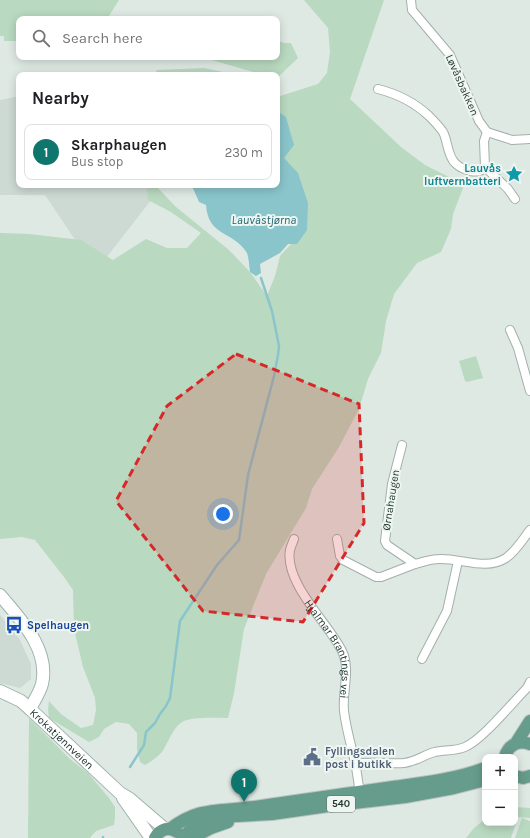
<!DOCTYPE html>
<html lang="en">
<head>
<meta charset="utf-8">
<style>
  body { margin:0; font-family:Karla,sans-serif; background:#f2f2f2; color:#202124 }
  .controls { position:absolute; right:12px; bottom:12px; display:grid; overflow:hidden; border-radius:8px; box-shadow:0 2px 10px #0003 }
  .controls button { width:36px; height:36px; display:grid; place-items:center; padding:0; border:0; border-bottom:1px solid #e0e0e0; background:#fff; color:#202124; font:20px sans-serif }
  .you { position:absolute; left:223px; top:514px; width:14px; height:14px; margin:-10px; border:3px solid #fff; border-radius:50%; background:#1a73e8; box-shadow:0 0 0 6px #1a73e833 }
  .badge { display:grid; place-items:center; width:26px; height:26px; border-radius:50%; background:#0f766e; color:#fff; font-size:13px; font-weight:700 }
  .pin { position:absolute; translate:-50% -33px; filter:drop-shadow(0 1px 2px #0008) }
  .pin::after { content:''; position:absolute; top:21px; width:14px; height:12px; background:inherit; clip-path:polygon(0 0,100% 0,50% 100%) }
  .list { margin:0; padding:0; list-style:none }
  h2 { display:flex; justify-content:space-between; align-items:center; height:52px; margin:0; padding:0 16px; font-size:17px }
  h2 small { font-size:13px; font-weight:400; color:#757577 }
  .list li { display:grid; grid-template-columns:26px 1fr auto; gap:12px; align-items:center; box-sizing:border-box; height:56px; margin:0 8px 8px; padding:0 8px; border:1px solid #e0e0e0; border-radius:8px }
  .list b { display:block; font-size:15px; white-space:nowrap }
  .list p { margin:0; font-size:13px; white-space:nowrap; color:#757577 }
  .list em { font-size:13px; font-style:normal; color:#757577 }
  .icon { flex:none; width:22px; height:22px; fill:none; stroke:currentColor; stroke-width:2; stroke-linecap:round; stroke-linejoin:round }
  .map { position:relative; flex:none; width:530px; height:838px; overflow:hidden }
  .search { position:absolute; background:#fff; box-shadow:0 2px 10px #0003; left:16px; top:16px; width:264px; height:44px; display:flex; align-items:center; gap:10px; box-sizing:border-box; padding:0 14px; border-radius:8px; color:#757577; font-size:15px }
  .panel { position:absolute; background:#fff; box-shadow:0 2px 10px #0003; left:16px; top:72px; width:264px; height:116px; border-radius:8px }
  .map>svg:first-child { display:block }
  .built { fill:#cdd9d3 }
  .green { fill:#b9d9c0 }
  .water { fill:#8ac5cc }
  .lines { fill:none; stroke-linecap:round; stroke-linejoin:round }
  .stream { stroke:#8ac5cc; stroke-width:2.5 }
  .minor-casing { stroke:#a2b0ab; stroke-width:10 }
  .secondary-casing { stroke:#9fb4ab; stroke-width:14 }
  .primary-casing { stroke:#bcc3c1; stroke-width:14 }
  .minor { stroke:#fff; stroke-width:8 }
  .secondary { stroke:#fff; stroke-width:12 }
  .primary { stroke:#669c8b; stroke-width:12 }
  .marked { fill:#d62828; fill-opacity:0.2; stroke:#d62828; stroke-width:3; stroke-dasharray:8 5; stroke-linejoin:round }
  .labels { text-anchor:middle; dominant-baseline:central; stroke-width:4; stroke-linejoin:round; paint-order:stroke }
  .shield { fill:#eff6f2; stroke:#5f716b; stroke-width:1 }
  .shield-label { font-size:10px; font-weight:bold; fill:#213831 }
  .street-label { font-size:11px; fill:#213831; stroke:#eff6f2 }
  .culture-label { font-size:11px; font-weight:bold; fill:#0d838f; stroke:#eff6f2; text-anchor:end }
  .transit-label { font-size:11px; font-weight:bold; fill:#164399; stroke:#eff6f2; text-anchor:start }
  .service-label { font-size:11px; font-weight:bold; fill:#4e5e75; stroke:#eff6f2; text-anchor:start }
  .water-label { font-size:12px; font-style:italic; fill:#206670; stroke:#eff6f2 }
</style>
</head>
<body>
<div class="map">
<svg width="530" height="838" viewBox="0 0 530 838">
  <rect width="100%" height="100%" fill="#dfe9e4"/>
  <path class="built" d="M19,96V185H152L155,195L96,271L45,195H0V100Z
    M0,615L20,640L31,664V679L20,688L0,683Z"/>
  <path class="green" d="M0,0H119L107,19H19V41H4V36H0Z
    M304,0H384L350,99L401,147L425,165L459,182L463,188L453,214L451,229L441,252L417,263L394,294L386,321L381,353L368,379L359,409L339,447L312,489L306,508L266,574L244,629L234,693L228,718C216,718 199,717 187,720C174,723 169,742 162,752C157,757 151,762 145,765L140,762L137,749V733L129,724L116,722L104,729L99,737L89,742L49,718L48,710L49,701L61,714L81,728L93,725L96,710L95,698L83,667L74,629L73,590L64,577L35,540L22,537L0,539V233L29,234L81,240L113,260L146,239L167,248H187L201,233L171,212L148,200L147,185H158V188L176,207L229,250L250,272L267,296L275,276L280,256L303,231L277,154V97L318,84L327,73L330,52L328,28Z
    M277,40L284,43H291L298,58L277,78V75H264L201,57H277Z
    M204,68L237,75H153L157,70Z
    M476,356L483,378L467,382L465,381L459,361Z
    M29,718L70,759L88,773L109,798L115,807V817L114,825L96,831L90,838H28Z
    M515,807L530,808V818L518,817L511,838H466L474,828L485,819V823H515Z
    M522,818L530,821V838H515Z"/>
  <path class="water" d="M277,111L286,117L294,145L284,158L298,173L308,203L307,230L297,244H288L280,253L260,264L261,273L256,276L250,272C249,266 249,258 247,253C234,231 208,237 206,205L199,202L192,186L193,185H277Z"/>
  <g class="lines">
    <path class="stream" d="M130,767L144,745L146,732L155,723L160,714L166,706L170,698L180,621L217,565L239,540L248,475L274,376L278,355L279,346L272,311L261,278
      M103,837V838"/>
    <g class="minor-casing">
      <g id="minor">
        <path d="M411,0L412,10L450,55L479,121L487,132"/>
        <path d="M378,89C398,94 414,102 429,116C434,121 439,126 443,132C448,141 447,155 455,163C462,170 479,176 485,167L484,141L487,132L512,140L530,139"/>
        <path d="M485,167L508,189L515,199"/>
        <path d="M510,330L518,348L530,391"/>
        <path d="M402,445L392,484L385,541L387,545L415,564C423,562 431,559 439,559C461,558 486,571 506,558C516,551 523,539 530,530"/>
        <path id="s1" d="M294,539C293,542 291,546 290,550C284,583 329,624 342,651C351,669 342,692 344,711C346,728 351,745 355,762C357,772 358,782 360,792"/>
        <path d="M337,539L340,556L343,560L376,577H381L415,564"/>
        <path d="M422,659L447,611L458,561"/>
        <path d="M355,764C371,761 387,764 404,763C418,761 423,755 435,752C445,750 456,751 465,747C482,740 513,702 527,688L530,682"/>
      </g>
    </g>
    <g class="secondary-casing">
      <g id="secondary">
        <path d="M0,595C20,619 50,649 42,684C40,692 34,701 30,709"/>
        <path id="s2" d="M0,691L21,701L30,709L120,793L130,799L165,829"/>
        <path d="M123,798L151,838"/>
      </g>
    </g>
    <g class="primary-casing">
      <path id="primary" d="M516,743L530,721
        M505,757C508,745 518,740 530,744
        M515,776L523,778L530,776
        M170,829C200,806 219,812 254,807C300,800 346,794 393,787C423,783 456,779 485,768
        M155,838C160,829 169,826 177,832
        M183,838L188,832L202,822L219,817L272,814L328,806L405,797L454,788L485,780
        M192,838L211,828L228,822"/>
    </g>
    <use href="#minor" class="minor"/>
    <use href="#secondary" class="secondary"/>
    <use href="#primary" class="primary"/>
  </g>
  <path class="marked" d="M236,354L359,404L364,523L303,622L203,611L116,501L167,406Z"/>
  <defs>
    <g id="sight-bare" transform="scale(1.38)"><path d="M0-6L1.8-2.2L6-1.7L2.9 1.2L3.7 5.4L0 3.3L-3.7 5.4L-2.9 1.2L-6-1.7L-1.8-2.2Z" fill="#0f9aa8" stroke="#eff6f2" stroke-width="2.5" paint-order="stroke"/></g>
    <g id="bus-bare" transform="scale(1.38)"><path d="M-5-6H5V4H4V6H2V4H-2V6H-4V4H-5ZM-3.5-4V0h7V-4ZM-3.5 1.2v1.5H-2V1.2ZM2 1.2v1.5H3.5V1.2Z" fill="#1a4fb4" stroke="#eff6f2" stroke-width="2.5" paint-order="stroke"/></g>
    <g id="civic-bare" transform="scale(1.38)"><path d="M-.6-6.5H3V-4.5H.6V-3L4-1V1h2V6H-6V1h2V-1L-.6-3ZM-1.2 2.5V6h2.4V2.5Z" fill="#5c6f8a" stroke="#eff6f2" stroke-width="2.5" paint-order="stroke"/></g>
  </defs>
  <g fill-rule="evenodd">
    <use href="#sight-bare" x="514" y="174"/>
    <use href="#bus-bare" x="14" y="625"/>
    <use href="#civic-bare" x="312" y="757"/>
  </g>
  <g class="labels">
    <rect class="shield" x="327" y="796" width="28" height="16" rx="3"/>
    <g class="shield-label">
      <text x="341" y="804">540</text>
    </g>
    <g class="street-label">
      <text transform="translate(462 85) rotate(66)">Løvåsbakken</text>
      <text transform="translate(391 500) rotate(-81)">Ørnahaugen</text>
      <text stroke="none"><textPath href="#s1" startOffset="121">Hjalmar Brantings vei</textPath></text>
      <text stroke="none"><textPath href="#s2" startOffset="79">Krokatjønnveien</textPath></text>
    </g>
    <g class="culture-label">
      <text x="501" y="168">Lauvås<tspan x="501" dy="13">luftvernbatteri</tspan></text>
    </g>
    <g class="transit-label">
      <text x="27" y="625">Spelhaugen</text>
    </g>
    <g class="service-label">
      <text x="325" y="751">Fyllingsdalen<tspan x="325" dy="13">post i butikk</tspan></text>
    </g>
    <g class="water-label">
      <text x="264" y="220">Lauvåstjørna</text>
    </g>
  </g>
</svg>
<div class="controls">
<button>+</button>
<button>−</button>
</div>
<div class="you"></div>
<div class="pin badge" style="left:244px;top:802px">1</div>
<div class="search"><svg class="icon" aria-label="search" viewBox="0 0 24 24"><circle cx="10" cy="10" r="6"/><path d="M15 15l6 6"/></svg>Search here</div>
<section class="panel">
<h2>Nearby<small></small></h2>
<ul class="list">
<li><span class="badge">1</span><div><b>Skarphaugen</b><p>Bus stop</p></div><em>230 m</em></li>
</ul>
</section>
</div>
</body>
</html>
